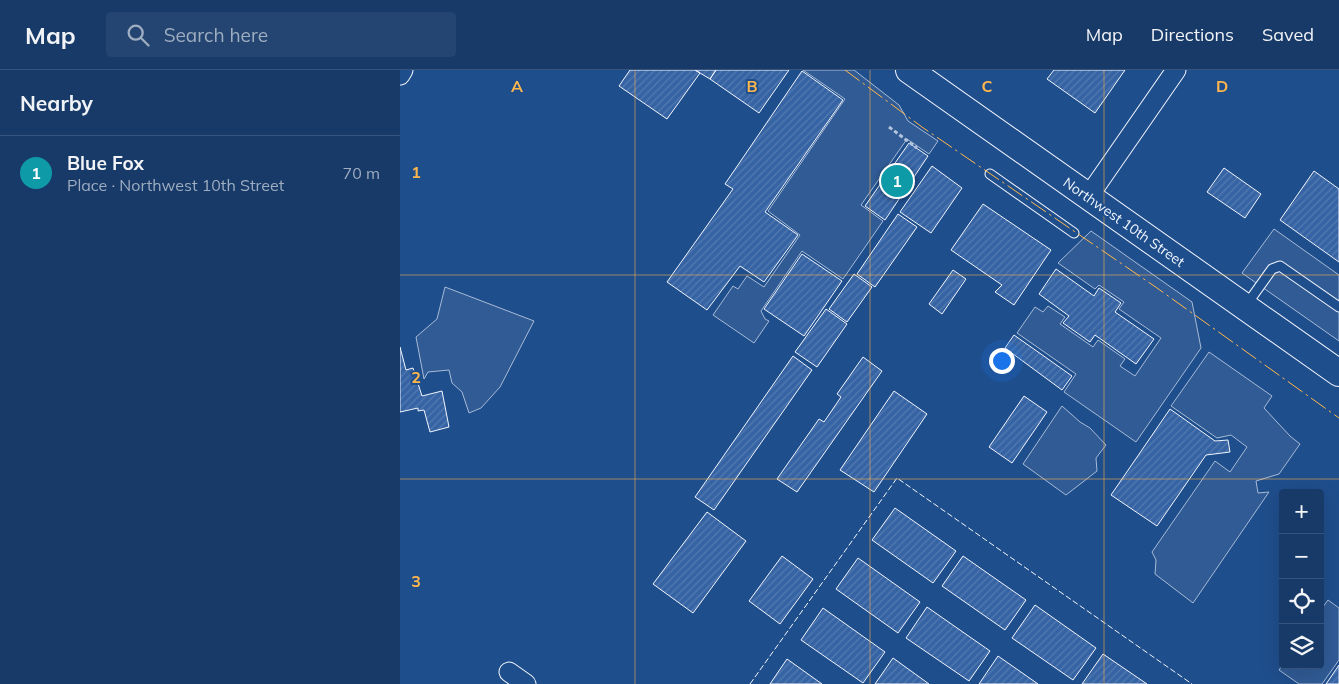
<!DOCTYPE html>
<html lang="en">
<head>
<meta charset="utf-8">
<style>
  body { margin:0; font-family:Mulish,sans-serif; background:#244571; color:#f1f3f6 }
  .controls { position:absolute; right:15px; bottom:15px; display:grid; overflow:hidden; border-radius:5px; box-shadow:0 5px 20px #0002 }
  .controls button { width:45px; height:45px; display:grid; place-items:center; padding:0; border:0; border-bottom:1px solid #36547d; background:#173a69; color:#f1f3f6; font:25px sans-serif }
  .you { position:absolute; left:601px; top:290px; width:18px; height:18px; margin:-12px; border:4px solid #fff; border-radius:50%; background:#1a73e8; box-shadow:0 0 0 8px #1a73e833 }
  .badge { display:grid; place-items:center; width:32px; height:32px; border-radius:50%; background:#8bbbb9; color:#fff; font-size:16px; font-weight:700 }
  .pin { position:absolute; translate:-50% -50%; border:2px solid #fff; box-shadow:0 1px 5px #0006 }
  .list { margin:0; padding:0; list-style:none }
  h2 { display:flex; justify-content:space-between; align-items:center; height:65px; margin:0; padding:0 20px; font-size:21px }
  h2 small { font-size:16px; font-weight:400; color:#9eadc0 }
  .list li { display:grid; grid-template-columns:32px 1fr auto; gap:15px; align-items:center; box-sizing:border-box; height:75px; padding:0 20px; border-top:1px solid #36547d }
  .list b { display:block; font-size:19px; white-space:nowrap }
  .list p { margin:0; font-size:16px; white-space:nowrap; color:#9eadc0 }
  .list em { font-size:16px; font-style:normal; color:#9eadc0 }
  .icon { flex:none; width:28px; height:28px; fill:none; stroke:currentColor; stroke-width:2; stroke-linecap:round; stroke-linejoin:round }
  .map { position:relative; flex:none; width:939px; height:614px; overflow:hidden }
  header { display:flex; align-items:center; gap:30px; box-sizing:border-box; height:70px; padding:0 25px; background:#173a69; border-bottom:1px solid #36547d }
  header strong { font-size:24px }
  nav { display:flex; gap:28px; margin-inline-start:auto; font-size:18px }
  .search { width:350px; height:45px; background:#244571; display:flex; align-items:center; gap:12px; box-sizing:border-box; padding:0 18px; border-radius:5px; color:#9eadc0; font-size:19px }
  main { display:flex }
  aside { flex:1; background:#173a69 }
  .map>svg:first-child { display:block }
  .parking { fill:#305b95; stroke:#a8bbd7 }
  .building { fill:url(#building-hatch); stroke:#f2f6ff }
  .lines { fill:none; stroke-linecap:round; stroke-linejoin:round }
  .service-casing { stroke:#f2f6ff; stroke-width:11 }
  .minor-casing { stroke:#f2f6ff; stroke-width:21 }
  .secondary-casing { stroke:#f2f6ff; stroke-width:28 }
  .path { stroke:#b3c4dc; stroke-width:3; stroke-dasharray:4 2.5; stroke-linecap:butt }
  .service { stroke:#1f4e8c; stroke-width:9 }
  .minor { stroke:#1f4e8c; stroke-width:19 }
  .secondary { stroke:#1f4e8c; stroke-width:26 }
  .fence { stroke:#f2f6ff; stroke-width:1; stroke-dasharray:6 2.5; stroke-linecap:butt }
  .power { stroke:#ffb74d; stroke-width:1; stroke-dasharray:18 4 2.5 4; stroke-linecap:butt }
  .grid { fill:none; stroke:#ffb74d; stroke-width:1; stroke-opacity:0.55 }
  .labels { text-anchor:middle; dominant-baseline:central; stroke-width:4; stroke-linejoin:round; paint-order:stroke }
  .street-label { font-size:14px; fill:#f2f6ff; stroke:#1f4e8c }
  .grid-label { font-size:16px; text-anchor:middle; font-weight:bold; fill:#ffb74d; stroke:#1f4e8c; stroke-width:4; stroke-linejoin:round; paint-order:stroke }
</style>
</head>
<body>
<header>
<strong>Map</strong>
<div class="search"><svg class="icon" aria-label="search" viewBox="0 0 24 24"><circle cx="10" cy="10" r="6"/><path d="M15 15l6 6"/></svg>Search here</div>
<nav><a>Map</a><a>Directions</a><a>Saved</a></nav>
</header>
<main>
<aside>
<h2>Nearby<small></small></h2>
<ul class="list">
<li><span class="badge" style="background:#0f9aa8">1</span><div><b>Blue Fox</b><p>Place · Northwest 10th Street</p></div><em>70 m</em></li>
</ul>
</aside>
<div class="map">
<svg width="939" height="614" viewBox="0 0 939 614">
  <defs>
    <pattern id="building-hatch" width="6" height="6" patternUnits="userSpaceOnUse" patternTransform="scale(1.25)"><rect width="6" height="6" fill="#3563a3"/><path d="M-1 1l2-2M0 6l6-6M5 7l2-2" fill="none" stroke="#537ab1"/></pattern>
  </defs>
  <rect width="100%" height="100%" fill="#1f4e8c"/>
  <path class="parking" d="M403,0H454L499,35L508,51L538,71L529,84L507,69L461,135L483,151L443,209L402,181L361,241L365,249L369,251L354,273L313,245L333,216L338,219L347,206L364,217L400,165L368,141L445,29Z
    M874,159L939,205V271L842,203Z
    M691,161L792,232L801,278L736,372L664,322L676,304L617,263L635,237L643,242L648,236L665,247L660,254L693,277L698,270L725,289L720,296L735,306L761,268L719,239L724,232L699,215L695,219L658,193Z
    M45,217L134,251L100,317L81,338L69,343L62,322L52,313L49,300L28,302L24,309L16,267L37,249Z
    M809,282L872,326L864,338L890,366L900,374L879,404L856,411L858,423L869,422L793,533L755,504L756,490L752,482L815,391L830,402L847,377L831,365L817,368L771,336Z
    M662,336L680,352L690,358L706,375L696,388L697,401L666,425L623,394Z
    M928,530L939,538V590L922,614H899L879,600L883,594L920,595V541Z"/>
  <path class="building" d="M230,0H295L300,3L267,49L219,16Z
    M295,0H316L310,9Z
    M316,0H389L359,43L310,9Z
    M654,0H725L695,43L647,9Z
    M402,1L443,30L365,142L398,165L364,212L340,196L307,240L267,212L333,119L325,114Z
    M509,73L528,86L485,150L465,136Z
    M532,96L562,118L531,163L500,142Z
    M824,98L861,124L845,148L807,122Z
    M914,101L939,119V192L880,150Z
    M583,134L651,180L614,235L595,222L602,215L551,180Z
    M498,144L517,157L475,217L457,204Z
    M402,184L442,211L404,266L364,239Z
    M656,199L694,226L699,218L721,233L715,242L754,269L736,294L695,265L690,272L663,253L669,246L639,224Z
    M553,200L566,209L542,244L529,234Z
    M454,204L472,217L447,252L429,239Z
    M426,239L447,254L417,297L395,282Z
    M614,265L672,306L662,320L605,278Z
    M0,277L6,300L13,298L22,326L42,321L49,357L30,362L24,340L18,341V338L0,342Z
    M393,286L412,300L314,440L295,427Z
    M463,287L482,301L397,422L377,409L419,349L424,352L441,327L437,324Z
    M494,321L527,344L474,422L440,400Z
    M624,326L647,342L612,393L589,377Z
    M770,339L815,371L828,370L830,382L806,385L757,456L711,425Z
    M495,438L556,481L533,513L472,470Z
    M307,442L346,471L293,543L253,514Z
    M382,486L413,509L380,554L349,531Z
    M563,486L626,530L605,560L542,516Z
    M458,488L520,532L498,563L436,519Z
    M635,535L696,578L673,610L612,568Z
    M527,537L590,581L569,611L506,568Z
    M423,538L485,582L463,613L401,570Z
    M703,584L747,614H682Z
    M598,586L638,614H579Z
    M493,588L529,614H475Z
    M387,589L422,614H370Z
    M939,595V614H926Z"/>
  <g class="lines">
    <g class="service-casing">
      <path id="service" d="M590,104L674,163
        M847,234L872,199L880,196L939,237"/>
    </g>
    <g class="minor-casing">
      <path id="minor" d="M0,5L3,0
        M688,127L776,0
        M109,602L126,614"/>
    </g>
    <g class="secondary-casing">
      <path id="secondary" d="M509,0L939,303"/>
    </g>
    <path class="path" d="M489,57L517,78"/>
    <use href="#service" class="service"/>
    <use href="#minor" class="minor"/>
    <use href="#secondary" class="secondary"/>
    <path class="fence" d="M350,614L497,408L792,614"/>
    <path class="power" d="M445,0L522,57L757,218L939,348"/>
  </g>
  <path class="grid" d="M235,0V614M470,0V614M704,0V614M0,205H939M0,409H939"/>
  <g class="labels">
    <g class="street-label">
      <text transform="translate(724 152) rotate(35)">Northwest 10th Street</text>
    </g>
  </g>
  <g class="grid-label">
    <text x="117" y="22">A</text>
    <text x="352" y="22">B</text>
    <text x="587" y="22">C</text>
    <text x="822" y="22">D</text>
    <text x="16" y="108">1</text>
    <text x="16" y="313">2</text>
    <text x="16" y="517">3</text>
  </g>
</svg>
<div class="controls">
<button>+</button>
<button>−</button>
<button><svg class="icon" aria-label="locate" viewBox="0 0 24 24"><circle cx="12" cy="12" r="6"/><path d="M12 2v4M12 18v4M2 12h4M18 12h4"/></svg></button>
<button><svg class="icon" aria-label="layers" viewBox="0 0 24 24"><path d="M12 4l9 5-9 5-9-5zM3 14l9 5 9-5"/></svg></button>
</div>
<div class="you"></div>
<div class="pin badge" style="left:497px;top:111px;background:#0f9aa8">1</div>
</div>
</main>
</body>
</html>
